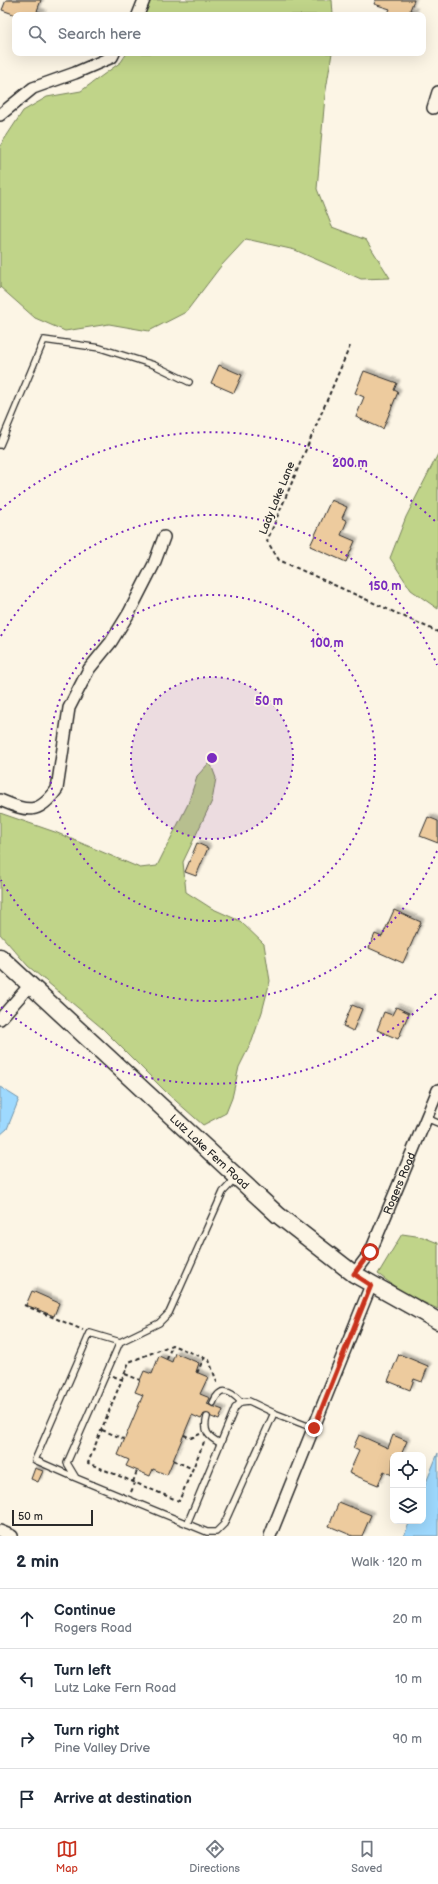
<!DOCTYPE html>
<html lang="en">
<head>
<meta charset="utf-8">
<style>
  body { margin:0; font-family:"Balsamiq Sans",sans-serif; background:#f2f2f3; color:#1f2937 }
  .controls { position:absolute; right:12px; bottom:12px; display:grid; overflow:hidden; border-radius:8px; box-shadow:0 4px 16px #0002 }
  .controls button { width:36px; height:36px; display:grid; place-items:center; padding:0; border:0; border-bottom:1px solid #e0e1e3; background:#fff; color:#1f2937; font:20px sans-serif }
  .scale { position:absolute; left:12px; bottom:10px; width:81px; box-sizing:border-box; padding-left:4px; border:2px solid #2b2b2b; border-top:0; font-size:11px; line-height:14px; white-space:nowrap; color:#2b2b2b; -webkit-text-stroke:3px #fcf5e5; paint-order:stroke }
  .stop { position:absolute; width:12px; height:12px; margin:-9px; border:3px solid #c8321e; border-radius:50%; background:#fff }
  .stop.end { background:#c8321e; border-color:#fff; box-shadow:0 1px 4px #0008 }
  .list { margin:0; padding:0; list-style:none }
  h2 { display:flex; justify-content:space-between; align-items:center; height:52px; margin:0; padding:0 16px; font-size:17px }
  h2 small { font-size:13px; font-weight:400; color:#747a83 }
  .list li { display:grid; grid-template-columns:26px 1fr auto; gap:12px; align-items:center; box-sizing:border-box; height:60px; padding:0 16px; border-top:1px solid #e0e1e3 }
  .list b { display:block; font-size:15px; white-space:nowrap }
  .list p { margin:0; font-size:13px; white-space:nowrap; color:#747a83 }
  .list em { font-size:13px; font-style:normal; color:#747a83 }
  .icon { flex:none; width:22px; height:22px; fill:none; stroke:currentColor; stroke-width:2; stroke-linecap:round; stroke-linejoin:round }
  .map { position:relative; flex:none; width:438px; height:1536px; overflow:hidden }
  .search { position:absolute; background:#fff; box-shadow:0 4px 16px #0002; left:12px; right:12px; top:12px; height:44px; display:flex; align-items:center; gap:10px; box-sizing:border-box; padding:0 14px; border-radius:8px; color:#747a83; font-size:15px }
  .sheet { height:292px; background:#fff }
  nav { display:flex; justify-content:space-around; align-items:center; box-sizing:border-box; height:56px; border-top:1px solid #e0e1e3; background:#fff; font-size:11px; color:#747a83 }
  nav a { display:grid; justify-items:center; gap:2px }
  nav .on { color:#c8321e }
  .map>svg:first-child { display:block }
  .green { fill:#c0d489; stroke:#76805a }
  .water { fill:#9ed9fe; stroke:#7093aa }
  .building { fill:#edcb9e; stroke:#2b2b2b; filter:url(#shadow) }
  .lines { fill:none; stroke-linecap:round; stroke-linejoin:round }
  .service-casing { stroke:#2b2b2b; stroke-width:8 }
  .minor-casing { stroke:#2b2b2b; stroke-width:14 }
  .secondary-casing { stroke:#2b2b2b; stroke-width:19 }
  .path { stroke:#2b2b2b; stroke-width:2; stroke-dasharray:4 3; stroke-linecap:butt }
  .service { stroke:#fcf5e5; stroke-width:5.5 }
  .minor { stroke:#fcf5e5; stroke-width:11 }
  .secondary { stroke:#fcf5e5; stroke-width:16 }
  .route { stroke:#c8321e; stroke-width:5 }
  .ring { fill:none; stroke:#7b2cbf; stroke-width:2; stroke-dasharray:2 4 }
  .labels { text-anchor:middle; dominant-baseline:central; stroke-width:3.5; stroke-linejoin:round; paint-order:stroke }
  .street-label { font-size:11px; fill:#2b2b2b; stroke:#fcf5e5 }
  .centre { fill:#7b2cbf; stroke:#fcf5e5; stroke-width:2 }
  .ring-label { font-size:12px; text-anchor:middle; font-weight:bold; fill:#7b2cbf; stroke:#fcf5e5; stroke-width:3.5; stroke-linejoin:round; paint-order:stroke }
</style>
</head>
<body>
<div class="map">
<svg width="438" height="1536" viewBox="0 0 438 1536">
  <defs>
    <filter id="shadow"><feDropShadow dx="3" dy="-3" stdDeviation="1" flood-color="#0004"/></filter>
  </defs>
  <rect width="100%" height="100%" fill="#fcf5e5"/>
  <filter id="ink" filterUnits="userSpaceOnUse"><feTurbulence type="fractalNoise" baseFrequency=".025" numOctaves="2"/><feDisplacementMap in="SourceGraphic" scale="8" xChannelSelector="R" yChannelSelector="G"/><feConvolveMatrix kernelMatrix="1 2 1 2 8 2 1 2 1" color-interpolation-filters="sRGB"/></filter>
  <g filter="url(#ink)">
    <path class="green" d="M148,0H332L333,15H145Z
      M127,53H332L325,96L317,189L332,227L366,240L390,278L361,279L295,250L246,239L221,266L186,312L149,331L109,324L65,331L35,318L0,287V146L23,111L47,97L81,91L121,62Z
      M438,454V609L411,590L390,558L406,517Z
      M210,762L216,778L212,801L183,862L186,892L211,908L240,921L264,944L270,981L262,1012L252,1041L239,1067L232,1098L226,1113L203,1125L167,1093L102,1028L28,966L0,934V813L55,832L140,868L157,866L188,804L197,776Z
      M402,1234L423,1237L438,1243V1309L405,1294L378,1274Z"/>
    <path class="water" d="M0,1087L19,1099L7,1129L0,1135Z
      M438,1453V1536H404L410,1521H423V1490Z"/>
    <path class="building" d="M6,0H41L37,11L43,13L42,15H16L2,10Z
      M376,0H414L410,10L415,12L414,15H387L390,9L374,4Z
      M219,365L242,375L234,393L211,383Z
      M364,371L397,383L394,390L398,392L383,429L356,417L364,397L355,393Z
      M331,500L347,507L342,518L347,521L341,535L355,541L346,562L310,546Z
      M428,817L438,821V843L420,836Z
      M197,843L208,848L196,876L185,872Z
      M394,910L421,922L403,963L369,948L375,934L382,937Z
      M352,1005L362,1009L353,1031L343,1026Z
      M396,1007L409,1013L398,1039L377,1030L384,1012L392,1015Z
      M32,1291L59,1303L54,1316L26,1305Z
      M175,1353L199,1363L196,1372L208,1377L200,1394L210,1398L207,1404L223,1410L219,1420L204,1414L201,1419L192,1415L167,1475L153,1469L150,1476L126,1466L129,1460L118,1455L143,1395L135,1392L144,1371L152,1374L159,1356L172,1362Z
      M399,1354L428,1366L422,1382L414,1379L410,1390L388,1381Z
      M359,1435L388,1448L393,1435L407,1441L401,1455H393L392,1475L384,1471L378,1485L349,1473L359,1451L353,1448Z
      M35,1468L43,1471L38,1482L31,1479Z
      M339,1502L371,1515L362,1536H353L329,1526Z"/>
    <g class="lines">
      <g class="service-casing">
        <path id="service" d="M0,445L44,340L100,348L154,365L189,382
          M426,1118L438,1123
          M237,1177L223,1192L169,1313L159,1323L120,1342L67,1463L76,1478L207,1532H216L224,1524L274,1413L313,1428
          M213,1403C220,1386 230,1390 241,1402
          M207,1417C203,1431 208,1437 220,1443
          M76,1478L35,1460L90,1333L120,1342
          M187,1524L235,1408L241,1402L249,1401L274,1413"/>
      </g>
      <g class="minor-casing">
        <g id="minor">
          <path d="M138,15L144,0"/>
          <path d="M433,108L438,92"/>
          <path d="M0,115L33,88L75,73L112,57L114,53"/>
          <path d="M0,800C27,811 38,816 57,789L69,708L89,669L111,642L129,613L154,564L164,537"/>
          <path d="M0,1019L30,985"/>
          <path id="s1" d="M354,1274L370,1253L438,1090"/>
          <path d="M0,1531L12,1536"/>
          <path d="M270,1536L371,1285"/>
        </g>
      </g>
      <g class="secondary-casing">
        <g id="secondary">
          <path id="s2" d="M0,957L278,1215L354,1274L438,1321"/>
        </g>
      </g>
      <path class="path" d="M350,346L267,541L279,560L438,632
        M24,1305L83,1330
        M167,1359L172,1345
        M197,1373L204,1358
        M125,1374L140,1380
        M113,1376L123,1380
        M102,1430L124,1439
        M184,1435L191,1438L200,1434
        M204,1442L179,1501L88,1463L129,1362L172,1345L209,1360L218,1385
        M173,1460L193,1469
        M133,1482L137,1471
        M131,1492L135,1483"/>
      <use href="#service" class="service"/>
      <use href="#minor" class="minor"/>
      <use href="#secondary" class="secondary"/>
    </g>
  </g>
  <g class="lines" filter="url(#ink)">
    <path class="route" d="M314,1428L371,1285L354,1274L370,1252"/>
  </g>
  <circle cx="212" cy="758" r="81" fill="#7b2cbf" fill-opacity=".12"/>
  <g class="ring">
    <circle cx="212" cy="758" r="81"/>
    <circle cx="212" cy="758" r="163"/>
    <path d="M437 851A244 244 0 0 1 1 880M1 636A244 244 0 0 1 437 665"/>
    <path d="M436 994A326 326 0 0 1 0 1006M0 510A326 326 0 0 1 436 522"/>
  </g>
  <g class="labels">
    <g class="street-label">
      <text transform="translate(277 498) rotate(-68)">Lady Lake Lane</text>
      <text stroke="none"><textPath href="#s2" startOffset="286">Lutz Lake Fern Road</textPath></text>
      <text stroke="none"><textPath href="#s1" startOffset="102">Rogers Road</textPath></text>
    </g>
  </g>
  <circle cx="212" cy="758" r="6" class="centre"/>
  <g class="ring-label">
    <text x="350" y="467">200 m</text>
    <text x="385" y="590">150 m</text>
    <text x="327" y="647">100 m</text>
    <text x="269" y="705">50 m</text>
  </g>
</svg>
<div class="controls">
<button><svg class="icon" aria-label="locate" viewBox="0 0 24 24"><circle cx="12" cy="12" r="6"/><path d="M12 2v4M12 18v4M2 12h4M18 12h4"/></svg></button>
<button><svg class="icon" aria-label="layers" viewBox="0 0 24 24"><path d="M12 4l9 5-9 5-9-5zM3 14l9 5 9-5"/></svg></button>
</div>
<div class="scale">50 m</div>
<div class="stop" style="left:370px;top:1252px"></div>
<div class="stop end" style="left:314px;top:1428px"></div>
<div class="search"><svg class="icon" aria-label="search" viewBox="0 0 24 24"><circle cx="10" cy="10" r="6"/><path d="M15 15l6 6"/></svg>Search here</div>
</div>
<section class="sheet">
<h2>2 min<small>Walk · 120 m</small></h2>
<ul class="list">
<li><svg class="icon" aria-label="ahead" viewBox="0 0 24 24"><path d="M12 20V5M6 11l6-6 6 6"/></svg><div><b>Continue</b><p>Rogers Road</p></div><em>20 m</em></li>
<li><svg class="icon" aria-label="left" viewBox="0 0 24 24"><path d="M17 20v-9H6M10 6l-5 5 5 5"/></svg><div><b>Turn left</b><p>Lutz Lake Fern Road</p></div><em>10 m</em></li>
<li><svg class="icon" aria-label="right" viewBox="0 0 24 24"><path d="M7 20v-9h11M14 6l5 5-5 5"/></svg><div><b>Turn right</b><p>Pine Valley Drive</p></div><em>90 m</em></li>
<li><svg class="icon" aria-label="arrive" viewBox="0 0 24 24"><path d="M6 21V4h12l-3 4 3 4H6"/></svg><div><b>Arrive at destination</b></div></li>
</ul>
</section>
<nav>
<a class="on"><svg class="icon" aria-label="map" viewBox="0 0 24 24"><path d="M3 6l6-2 6 2 6-2v14l-6 2-6-2-6 2zM9 4v14M15 6v14"/></svg>Map</a>
<a><svg class="icon" aria-label="directions" viewBox="0 0 24 24"><path d="M12 3l9 9-9 9-9-9zM9 14v-3h6M13 9l2 2-2 2"/></svg>Directions</a>
<a><svg class="icon" aria-label="saved" viewBox="0 0 24 24"><path d="M7 4h10v16l-5-4-5 4z"/></svg>Saved</a>
</nav>
</body>
</html>
